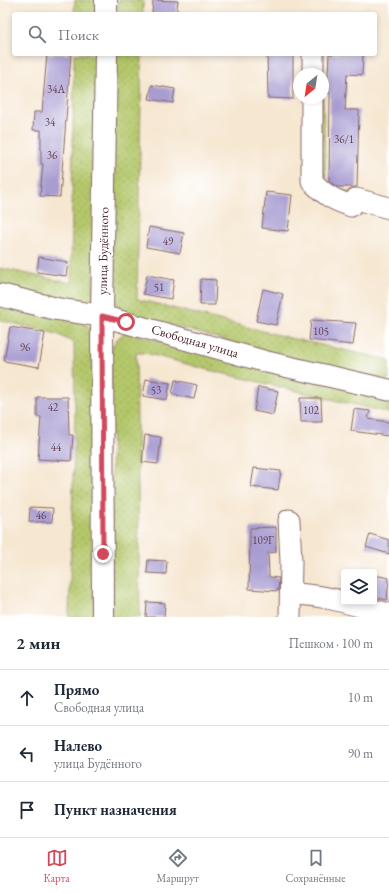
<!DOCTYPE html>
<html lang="ru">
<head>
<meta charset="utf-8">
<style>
  body { margin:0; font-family:"EB Garamond",serif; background:#f2f2f3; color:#1f2937 }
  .controls { position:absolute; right:12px; bottom:12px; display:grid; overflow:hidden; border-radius:4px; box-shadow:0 2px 6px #0003 }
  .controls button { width:36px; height:36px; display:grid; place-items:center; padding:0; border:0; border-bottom:1px solid #e0e1e3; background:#fff; color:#1f2937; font:20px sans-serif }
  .compass { position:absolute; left:293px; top:68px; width:36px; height:36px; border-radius:50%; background:#fff; box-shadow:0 2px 6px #0003; rotate:210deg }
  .stop { position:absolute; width:12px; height:12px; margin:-9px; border:3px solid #d1495b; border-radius:50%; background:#fff }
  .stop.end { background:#d1495b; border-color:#fff; box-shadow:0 1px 4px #0008 }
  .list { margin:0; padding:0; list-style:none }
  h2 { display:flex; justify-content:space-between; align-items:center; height:52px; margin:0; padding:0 16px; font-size:17px }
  h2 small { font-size:13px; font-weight:400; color:#747a83 }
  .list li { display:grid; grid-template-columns:26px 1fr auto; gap:12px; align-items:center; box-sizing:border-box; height:56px; padding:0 16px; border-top:1px solid #e0e1e3 }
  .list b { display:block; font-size:15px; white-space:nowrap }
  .list p { margin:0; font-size:13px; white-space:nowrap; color:#747a83 }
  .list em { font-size:13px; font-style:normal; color:#747a83 }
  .icon { flex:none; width:22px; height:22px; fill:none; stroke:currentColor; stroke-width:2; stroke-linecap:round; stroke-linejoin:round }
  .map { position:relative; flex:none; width:389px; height:617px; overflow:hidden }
  .search { position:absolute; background:#fff; box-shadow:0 2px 6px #0003; left:12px; right:12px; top:12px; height:44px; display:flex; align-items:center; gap:10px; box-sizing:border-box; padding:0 14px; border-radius:4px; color:#747a83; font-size:15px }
  .sheet { height:220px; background:#fff }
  nav { display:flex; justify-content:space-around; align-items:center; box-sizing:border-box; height:56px; border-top:1px solid #e0e1e3; background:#fff; font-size:11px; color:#747a83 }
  nav a { display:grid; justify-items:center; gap:2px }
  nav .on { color:#d1495b }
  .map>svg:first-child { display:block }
  .grass { fill:url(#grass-dots); stroke:#7f734b }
  .building { fill:#a89cd1 }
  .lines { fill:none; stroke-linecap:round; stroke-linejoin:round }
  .street-casing { stroke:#866565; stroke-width:23 }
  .secondary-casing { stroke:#866565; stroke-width:24 }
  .street { stroke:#fff; stroke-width:21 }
  .secondary { stroke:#fff; stroke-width:22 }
  .route { stroke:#d1495b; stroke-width:5 }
  .labels { text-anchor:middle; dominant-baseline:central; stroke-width:4; stroke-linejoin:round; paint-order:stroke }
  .number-label { font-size:11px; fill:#623e54 }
  .street-label { font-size:13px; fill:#4a1f2b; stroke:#fff }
</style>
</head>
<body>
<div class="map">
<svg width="389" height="617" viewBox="0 0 389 617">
  <defs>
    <pattern id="grass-dots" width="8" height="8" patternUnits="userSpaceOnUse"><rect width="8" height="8" fill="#b4c76b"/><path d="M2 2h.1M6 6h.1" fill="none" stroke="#9caa5d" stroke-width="1.8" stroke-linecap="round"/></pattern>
  </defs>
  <rect width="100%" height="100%" fill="#fff"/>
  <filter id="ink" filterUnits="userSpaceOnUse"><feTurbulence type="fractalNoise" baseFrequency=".025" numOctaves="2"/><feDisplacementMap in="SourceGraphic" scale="8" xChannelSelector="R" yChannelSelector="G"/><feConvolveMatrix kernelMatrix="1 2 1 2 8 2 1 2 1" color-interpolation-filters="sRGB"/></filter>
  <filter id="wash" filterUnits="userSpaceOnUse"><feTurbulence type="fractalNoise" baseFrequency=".012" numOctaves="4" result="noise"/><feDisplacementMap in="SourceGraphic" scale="16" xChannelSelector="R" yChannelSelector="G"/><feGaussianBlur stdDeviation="0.9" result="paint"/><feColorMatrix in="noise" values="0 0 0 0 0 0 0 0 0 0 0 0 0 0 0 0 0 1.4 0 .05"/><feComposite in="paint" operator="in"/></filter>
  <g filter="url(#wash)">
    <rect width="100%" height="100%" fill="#f6e7d1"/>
    <path class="grass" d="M75,0H97V14H74Z
      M118,0H143V14H117Z
      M74,54H97L93,303L76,302L0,285V268L71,283Z
      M116,54H142L137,299L290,338L389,360V380L260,350L124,312L115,304L112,284Z
      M320,98H323L326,186L389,201V207L333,194L323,187L318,175Z
      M0,302L84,322L92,331L95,617H69L75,414L74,343L57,334L0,320Z
      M125,332L389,396V413L209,370L145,353H136L140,617H112L111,349L116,340Z"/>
    <g id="blocks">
      <path class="building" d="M153,0L178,1L176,14H152Z
        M47,54H71L60,197L40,196L43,164H41V130H33L34,112H42Z
        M267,54H293V99L268,98Z
        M329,54H363L362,75L347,74L345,110H359L357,187H337L329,181L330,93H327Z
        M152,85L175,89L173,103L149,99Z
        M266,192L292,195L288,231L262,228Z
        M149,227L184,233L180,253L146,247Z
        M39,257L68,262L66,276L37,272Z
        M147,275L174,280L171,299L143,294Z
        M201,279L216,280L215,305H200Z
        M263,289L283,294L276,325L256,321Z
        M311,320L356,323L353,345L309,340Z
        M10,327L45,333L39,367L4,361Z
        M146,379L170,383L167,400L143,396Z
        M175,380L197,385L194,399L172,394Z
        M258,387L278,391L273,415L254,411Z
        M37,397H68L69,435H73L71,461L38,459L41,417H37Z
        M300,398H321L322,422H301Z
        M354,409L370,411L368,419L389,422V436L351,431Z
        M145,435L161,437L158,464L142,462Z
        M254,468L281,471L278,490L251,487Z
        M30,507L53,508L52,522H29Z
        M276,527V552L268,553L269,577L279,578L278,591L249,589L250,528Z
        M370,534L389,540V554L366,547Z
        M148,560L167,561L166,574L147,573Z
        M374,575L389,578L387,600L374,597Z
        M147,602L165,603L164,617H146Z"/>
    </g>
  </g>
  <g filter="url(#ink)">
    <use href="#blocks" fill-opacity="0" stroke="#866565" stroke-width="1"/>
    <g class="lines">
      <g class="street-casing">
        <path id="street" d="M313,74V54
          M312,98V181C324,195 334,200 351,206L356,199L389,208
          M102,316L267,362L389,390
          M289,520L291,562L290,617
          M291,594C324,594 357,606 389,614"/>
      </g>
      <g class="secondary-casing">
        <path id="secondary" d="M106,14V0
          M0,295L57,309L102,316
          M103,617L102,316L106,54"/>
      </g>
      <use href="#street" class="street"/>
      <use href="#secondary" class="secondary"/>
    </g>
  </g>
  <g class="lines" filter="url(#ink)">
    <path class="route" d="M103,554L102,316L126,322"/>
  </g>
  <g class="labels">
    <g class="number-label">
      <text x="56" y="89">34А</text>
      <text x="50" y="122">34</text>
      <text x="344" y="139">36/1</text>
      <text x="52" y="155">36</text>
      <text x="168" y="241">49</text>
      <text x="159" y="287">51</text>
      <text x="321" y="331">105</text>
      <text x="25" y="347">96</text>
      <text x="156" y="390">53</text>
      <text x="53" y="407">42</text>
      <text x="311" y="410">102</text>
      <text x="56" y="447">44</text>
      <text x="41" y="515">46</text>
      <text x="263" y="540">109Г</text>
    </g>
    <g class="street-label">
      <text transform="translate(103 251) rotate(-89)">улица Будённого</text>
      <text transform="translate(195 341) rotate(16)">Свободная улица</text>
    </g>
  </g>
</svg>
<div class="controls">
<button><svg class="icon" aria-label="layers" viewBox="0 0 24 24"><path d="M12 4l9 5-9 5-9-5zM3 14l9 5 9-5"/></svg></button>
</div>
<svg class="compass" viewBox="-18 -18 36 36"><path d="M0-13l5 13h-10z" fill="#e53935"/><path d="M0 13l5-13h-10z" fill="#747a83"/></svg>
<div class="stop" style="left:126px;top:322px"></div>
<div class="stop end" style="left:103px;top:554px"></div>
<div class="search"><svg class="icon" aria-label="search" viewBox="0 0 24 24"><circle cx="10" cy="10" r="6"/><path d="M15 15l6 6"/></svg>Поиск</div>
</div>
<section class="sheet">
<h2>2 мин<small>Пешком · 100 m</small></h2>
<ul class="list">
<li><svg class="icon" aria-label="ahead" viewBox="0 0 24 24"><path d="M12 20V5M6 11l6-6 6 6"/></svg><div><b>Прямо</b><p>Свободная улица</p></div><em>10 m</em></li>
<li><svg class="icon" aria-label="left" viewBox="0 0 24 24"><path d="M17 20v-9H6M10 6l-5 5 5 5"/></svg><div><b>Налево</b><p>улица Будённого</p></div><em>90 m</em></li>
<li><svg class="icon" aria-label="arrive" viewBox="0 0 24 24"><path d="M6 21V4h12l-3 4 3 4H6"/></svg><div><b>Пункт назначения</b></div></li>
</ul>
</section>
<nav>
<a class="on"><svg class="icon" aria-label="map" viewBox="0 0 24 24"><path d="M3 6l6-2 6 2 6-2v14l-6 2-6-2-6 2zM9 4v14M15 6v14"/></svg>Карта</a>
<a><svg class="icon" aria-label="directions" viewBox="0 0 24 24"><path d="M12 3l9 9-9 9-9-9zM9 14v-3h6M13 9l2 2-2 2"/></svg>Маршрут</a>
<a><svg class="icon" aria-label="saved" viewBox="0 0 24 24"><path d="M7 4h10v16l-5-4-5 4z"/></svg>Сохранённые</a>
</nav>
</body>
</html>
